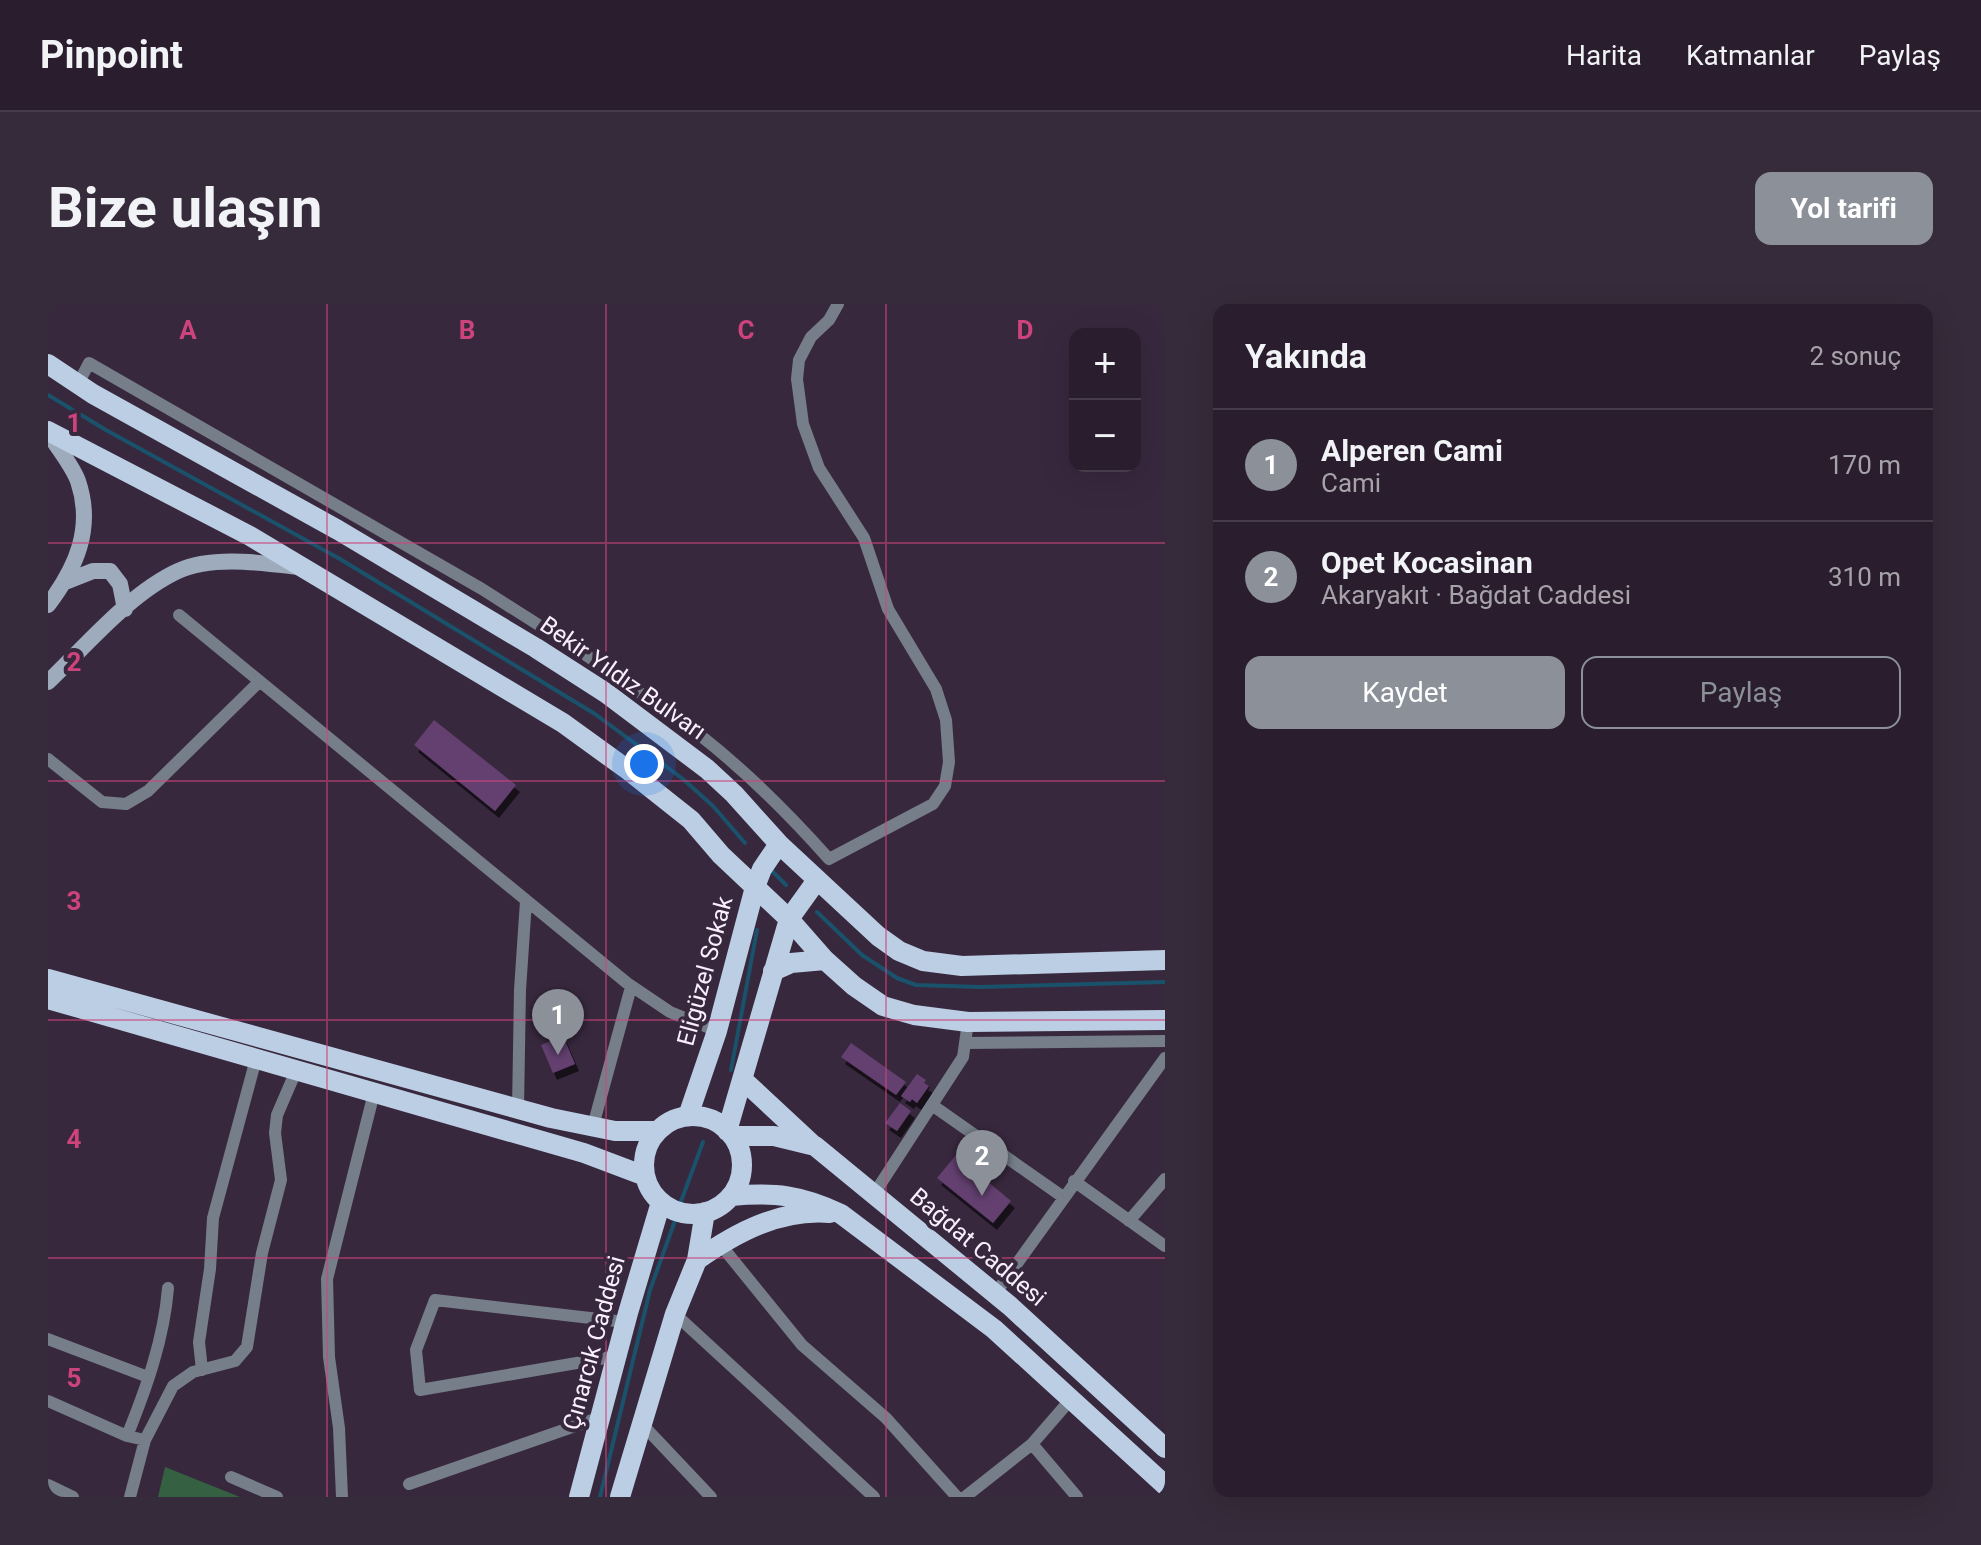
<!DOCTYPE html>
<html lang="tr">
<head>
<meta charset="utf-8">
<style>
  body { margin:0; font-family:Roboto,sans-serif; background:#362b3a; color:#f1f3f6 }
  .controls { position:absolute; right:24px; top:24px; display:grid; overflow:hidden; border-radius:16px; box-shadow:0 8px 32px #0002 }
  .controls button { width:72px; height:72px; display:grid; place-items:center; padding:0; border:0; border-bottom:2px solid #463c4a; background:#2a1e2e; color:#f1f3f6; font:40px sans-serif }
  .you { position:absolute; left:596px; top:460px; width:28px; height:28px; margin:-20px; border:6px solid #fff; border-radius:50%; background:#1a73e8; box-shadow:0 0 0 12px #1a73e833 }
  .badge { display:grid; place-items:center; width:52px; height:52px; border-radius:50%; background:#8c9099; color:#fff; font-size:26px; font-weight:700 }
  .pin { position:absolute; translate:-50% -66px; filter:drop-shadow(0 2px 4px #0008) }
  .pin::after { content:''; position:absolute; top:42px; width:28px; height:24px; background:inherit; clip-path:polygon(0 0,100% 0,50% 100%) }
  .list { margin:0; padding:0; list-style:none }
  h2 { display:flex; justify-content:space-between; align-items:center; height:104px; margin:0; padding:0 32px; font-size:34px }
  h2 small { font-size:26px; font-weight:400; color:#a5a2aa }
  .list li { display:grid; grid-template-columns:52px 1fr auto; gap:24px; align-items:center; box-sizing:border-box; height:112px; padding:0 32px; border-top:2px solid #463c4a }
  .list b { display:block; font-size:30px; white-space:nowrap }
  .list p { margin:0; font-size:26px; white-space:nowrap; color:#a5a2aa }
  .list em { font-size:26px; font-style:normal; color:#a5a2aa }
  .actions { display:flex; gap:16px; padding:24px 32px }
  .actions a { flex:1; padding:18px 0; border:2px solid #8c9099; border-radius:16px; text-align:center; font-size:28px; color:#8c9099 }
  .actions .main { background:#8c9099; color:#fff }
  .map { position:relative; flex:none; width:1117px; height:1193px; overflow:hidden; border-radius:16px }
  header { display:flex; align-items:center; gap:48px; box-sizing:border-box; height:112px; padding:0 40px; background:#2a1e2e; border-bottom:2px solid #463c4a }
  header strong { font-size:38px }
  nav { display:flex; gap:44px; margin-inline-start:auto; font-size:28px }
  .intro { display:flex; align-items:center; justify-content:space-between; box-sizing:border-box; height:192px; padding:0 48px }
  h1 { margin:0; font-size:56px }
  .button { padding:20px 36px; border-radius:16px; background:#8c9099; color:#fff; font-size:28px; font-weight:700 }
  main { display:flex; gap:48px; padding:0 48px }
  aside { flex:1; background:#2a1e2e; border-radius:16px; box-shadow:0 8px 32px #0002 }
  .map>svg:first-child { display:block }
  .green { fill:#356042 }
  .lines { fill:none; stroke-linecap:round; stroke-linejoin:round }
  .stream { stroke:#1a526b; stroke-width:4 }
  .building { fill:#633f6f; filter:url(#shadow) }
  .street { stroke:#757e89; stroke-width:12 }
  .secondary { stroke:#9dabbc; stroke-width:16 }
  .primary { stroke:#bbcee4; stroke-width:20 }
  .grid { fill:none; stroke:#cd437c; stroke-width:2; stroke-opacity:0.55 }
  .labels { text-anchor:middle; dominant-baseline:central; stroke-width:8; stroke-linejoin:round; paint-order:stroke }
  .street-label { font-size:24px; fill:#faeffe; stroke:#38283e }
  .grid-label { font-size:26px; text-anchor:middle; font-weight:bold; fill:#cd437c; stroke:#38283e; stroke-width:8; stroke-linejoin:round; paint-order:stroke }
</style>
</head>
<body>
<header>
<strong>Pinpoint</strong>
<nav><a>Harita</a><a>Katmanlar</a><a>Paylaş</a></nav>
</header>
<div class="intro"><h1>Bize ulaşın</h1><a class="button">Yol tarifi</a></div>
<main>
<div class="map">
<svg width="1117" height="1193" viewBox="0 0 1117 1193">
  <defs>
    <filter id="shadow"><feDropShadow dx="4" dy="7" stdDeviation="0" flood-color="#0009"/></filter>
  </defs>
  <rect width="100%" height="100%" fill="#38283e"/>
  <path class="green" d="M117,1163L192,1193H110Z"/>
  <g class="lines">
    <path class="stream" d="M0,91L58,126L292,255L547,410L635,475L665,502L697,539
      M723,566L738,581
      M769,608L814,651L849,674L868,681L932,683L1117,678
      M683,766L709,626
      M632,900L655,838
      M552,1193L602,986L628,914"/>
  </g>
  <path class="building" d="M386,416L468,481L447,507L366,441Z
    M515,732L527,760L505,769L493,741Z
    M803,739L858,778L848,791L793,753Z
    M869,770L878,776L876,779L881,782L869,799L864,795L862,798L853,792Z
    M852,799L863,807L849,827L837,819Z
    M908,851L963,897L945,919L889,874Z"/>
  <g class="lines">
    <path class="street" d="M30,80L41,59L434,285L538,351L653,432C700,469 741,510 781,555L885,500L897,482L901,458L898,416L888,385L840,305L816,234L771,164L755,120L749,75L751,56L763,33L781,16L790,0
      M131,311L579,679L622,708L669,727
      M0,455L54,498L78,500L100,487L210,379
      M918,739L1117,737
      M884,801L1015,893
      M470,805L472,686L478,597
      M545,822L583,683
      M1026,877L1117,942
      M826,890L915,753L920,718
      M1081,917L1117,875
      M672,940L754,1041L838,1114L909,1193
      M947,990L1117,754
      M627,1010L826,1193
      M0,1035L100,1073
      M569,1052L372,1086L368,1046L387,996L577,1018
      M154,1066L151,1038L162,965L165,914L208,755
      M1023,1095L984,1140L1029,1193
      M0,1097L79,1132L97,1136
      M594,1120L663,1193
      M79,1132C98,1085 116,1035 120,984
      M183,1173L229,1193
      M361,1180L553,1113
      M0,1181L25,1193
      M82,1193L97,1136L125,1082L145,1068L187,1057L199,1043L214,949L233,876L227,829L229,811L248,767
      M294,1193L291,1124L281,1053L279,975L326,789
      M917,1193L984,1140"/>
    <path class="secondary" d="M0,129C10,144 24,161 30,177C46,224 28,264 0,301
      M17,278L45,267H62L72,280L77,305
      M0,378C38,342 82,289 130,267C164,251 215,259 251,263"/>
    <path class="primary" d="M0,60L45,90L290,226L488,344L558,389L659,465L686,490L731,540L830,632L851,647L875,657L914,662L1117,656
      M0,127L202,232L515,419L580,466L643,516L673,551L741,615L777,656L806,682L835,702L866,711L920,718L1117,716
      M725,667L743,659L777,656
      M0,675L503,814L567,827H610
      M0,695L536,849L597,872
      M694,775L764,840
      M640,812L669,727L707,583L714,565L731,540
      M596 861a49 49 0 1 1 98 0a49 49 0 1 1-98 0Z
      M679,827L741,615L769,576
      M685,832H726L767,842L962,1002L1117,1144
      M683,892C727,888 753,891 793,910L946,1025L1117,1181
      M649,956C689,928 732,905 782,909
      M531,1193L580,1009L613,898
      M572,1193L627,1010L649,956L657,908"/>
  </g>
  <path class="grid" d="M279,0V1193M558,0V1193M838,0V1193M0,239H1117M0,477H1117M0,716H1117M0,954H1117"/>
  <g class="labels">
    <g class="street-label">
      <text transform="translate(575 374) rotate(35)">Bekir Yıldız Bulvarı</text>
      <text transform="translate(657 667) rotate(-75)">Eligüzel Sokak</text>
      <text transform="translate(930 943) rotate(40)">Bağdat Caddesi</text>
      <text transform="translate(546 1039) rotate(-75)">Çınarcık Caddesi</text>
    </g>
  </g>
  <g class="grid-label">
    <text x="140" y="35">A</text>
    <text x="419" y="35">B</text>
    <text x="698" y="35">C</text>
    <text x="977" y="35">D</text>
    <text x="26" y="128">1</text>
    <text x="26" y="367">2</text>
    <text x="26" y="606">3</text>
    <text x="26" y="844">4</text>
    <text x="26" y="1083">5</text>
  </g>
</svg>
<div class="controls">
<button>+</button>
<button>−</button>
</div>
<div class="you"></div>
<div class="pin badge" style="left:510px;top:751px">1</div>
<div class="pin badge" style="left:934px;top:892px">2</div>
</div>
<aside>
<h2>Yakında<small>2 sonuç</small></h2>
<ul class="list">
<li><span class="badge">1</span><div><b>Alperen Cami</b><p>Cami</p></div><em>170 m</em></li>
<li><span class="badge">2</span><div><b>Opet Kocasinan</b><p>Akaryakıt · Bağdat Caddesi</p></div><em>310 m</em></li>
</ul>
<div class="actions"><a class="main">Kaydet</a><a>Paylaş</a></div>
</aside>
</main>
</body>
</html>
